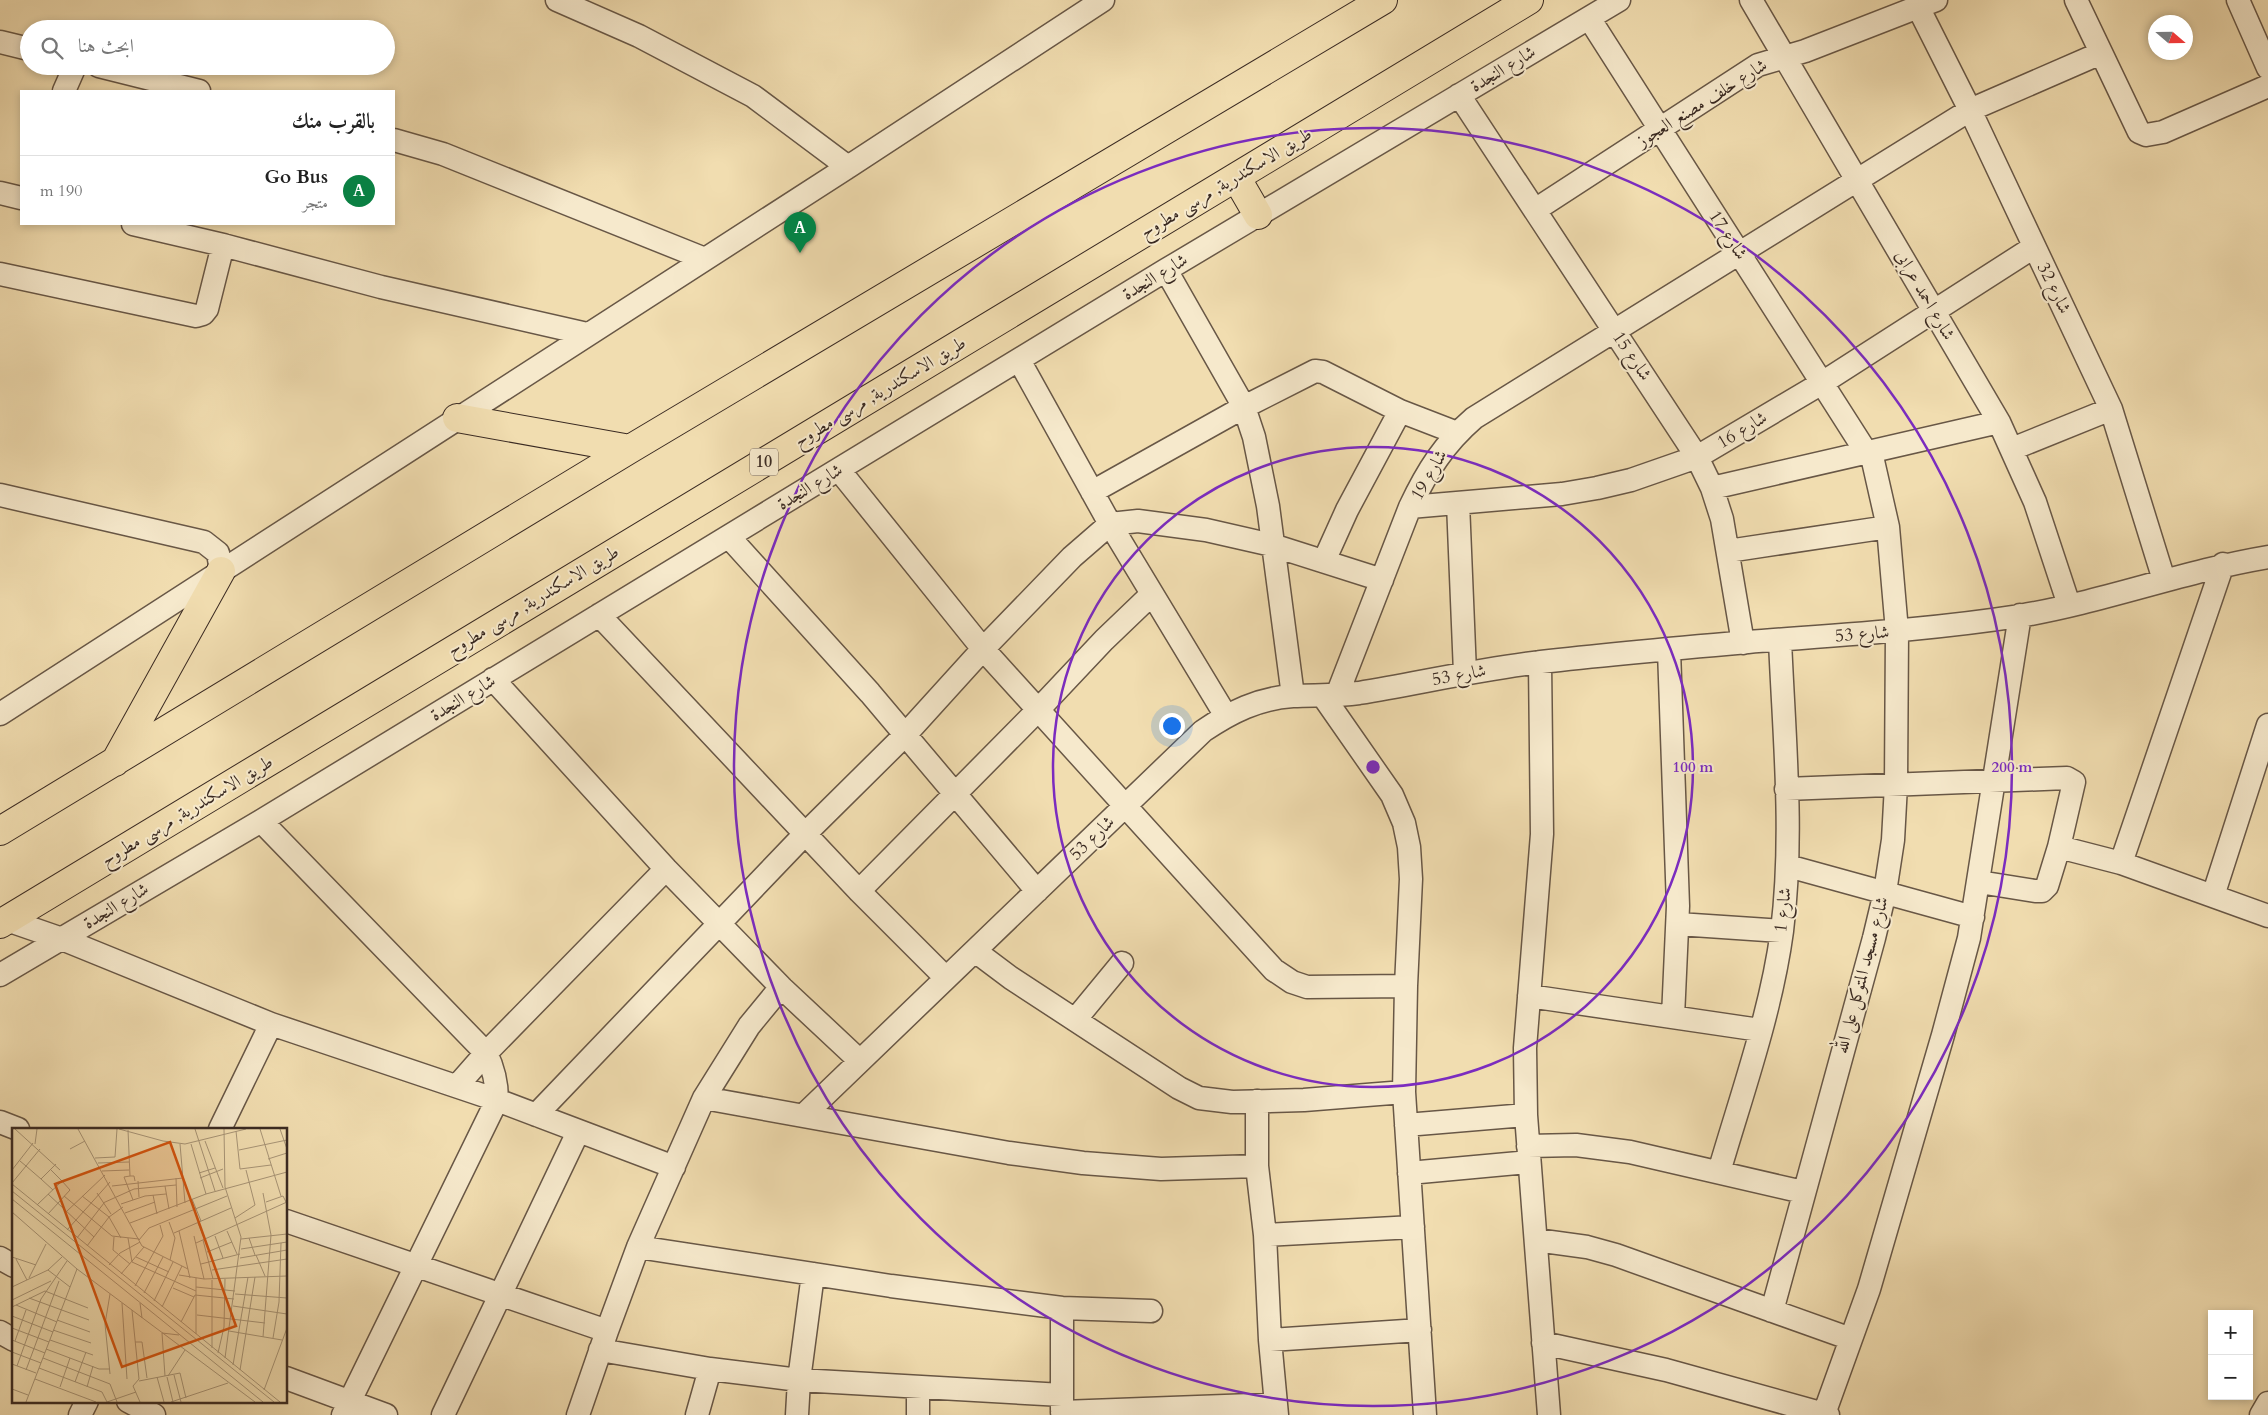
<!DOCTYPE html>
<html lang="ar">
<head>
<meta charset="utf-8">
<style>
  body { margin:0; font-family:Cardo,Amiri,serif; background:#f2f2f2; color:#222; direction:rtl }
  .controls { position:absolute; right:15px; bottom:15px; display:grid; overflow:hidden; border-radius:0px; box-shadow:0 2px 8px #0003 }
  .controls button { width:45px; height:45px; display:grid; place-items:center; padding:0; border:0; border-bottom:1px solid #e0e0e0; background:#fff; color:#222; font:25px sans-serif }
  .compass { position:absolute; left:2148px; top:15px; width:45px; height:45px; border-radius:50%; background:#fff; box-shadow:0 2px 8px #0003; rotate:110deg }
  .you { position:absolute; left:1171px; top:725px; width:18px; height:18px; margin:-12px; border:4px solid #fff; border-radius:50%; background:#1a73e8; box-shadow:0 0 0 8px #1a73e833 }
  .badge { display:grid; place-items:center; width:32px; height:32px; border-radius:50%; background:#0b8043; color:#fff; font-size:16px; font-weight:700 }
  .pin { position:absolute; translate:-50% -41px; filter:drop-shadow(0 1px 2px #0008) }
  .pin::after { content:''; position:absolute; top:26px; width:18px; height:15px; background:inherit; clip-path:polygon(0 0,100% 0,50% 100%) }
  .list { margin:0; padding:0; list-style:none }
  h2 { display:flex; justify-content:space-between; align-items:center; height:65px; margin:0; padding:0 20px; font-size:21px }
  h2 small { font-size:16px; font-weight:400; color:#767676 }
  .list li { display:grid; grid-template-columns:32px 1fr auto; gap:15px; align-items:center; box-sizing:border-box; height:70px; padding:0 20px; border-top:1px solid #e0e0e0 }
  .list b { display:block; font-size:19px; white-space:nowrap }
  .list p { margin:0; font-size:16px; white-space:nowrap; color:#767676 }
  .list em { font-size:16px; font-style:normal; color:#767676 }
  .icon { flex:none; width:28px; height:28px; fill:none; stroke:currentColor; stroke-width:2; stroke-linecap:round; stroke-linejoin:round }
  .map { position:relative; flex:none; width:2268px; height:1415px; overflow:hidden; direction:ltr }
  .search { position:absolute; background:#fff; box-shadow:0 2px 8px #0003; left:20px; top:20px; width:375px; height:55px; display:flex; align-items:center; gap:12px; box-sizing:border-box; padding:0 18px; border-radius:28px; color:#767676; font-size:19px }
  .panel { position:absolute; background:#fff; box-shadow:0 2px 8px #0003; left:20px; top:90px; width:375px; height:135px; border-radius:0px; direction:rtl }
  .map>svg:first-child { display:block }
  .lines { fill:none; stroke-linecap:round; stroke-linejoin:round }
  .minor-casing { stroke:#685746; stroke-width:25 }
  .major-casing { stroke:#3a2a22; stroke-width:30 }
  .minor { stroke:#f6e9cc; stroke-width:22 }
  .major { stroke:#f1ddb0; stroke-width:28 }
  .ring { fill:none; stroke:#7b2cbf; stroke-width:2.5 }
  .labels { text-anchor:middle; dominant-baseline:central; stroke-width:4; stroke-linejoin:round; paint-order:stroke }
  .shield { fill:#f6e9cc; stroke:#726355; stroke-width:1 }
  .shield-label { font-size:16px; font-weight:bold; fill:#3a2a22 }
  .street-label { font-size:18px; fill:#3a2a22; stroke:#f6e9cc }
  .inset-road { fill:none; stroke:#a89577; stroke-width:1 }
  .view { fill:#d7540e; fill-opacity:0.15; stroke:#d7540e; stroke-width:2.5 }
  .inset-edge { fill:none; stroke:#3a2a22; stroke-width:2.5 }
  .centre { fill:#7b2cbf; stroke:#f6e9cc; stroke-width:2.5 }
  .ring-label { font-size:15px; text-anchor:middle; font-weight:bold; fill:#7b2cbf; stroke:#f6e9cc; stroke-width:4; stroke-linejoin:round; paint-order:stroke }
</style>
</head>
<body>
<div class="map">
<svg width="2268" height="1415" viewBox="0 0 2268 1415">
  <rect width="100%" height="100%" fill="#f1ddb0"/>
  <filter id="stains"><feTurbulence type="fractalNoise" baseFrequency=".004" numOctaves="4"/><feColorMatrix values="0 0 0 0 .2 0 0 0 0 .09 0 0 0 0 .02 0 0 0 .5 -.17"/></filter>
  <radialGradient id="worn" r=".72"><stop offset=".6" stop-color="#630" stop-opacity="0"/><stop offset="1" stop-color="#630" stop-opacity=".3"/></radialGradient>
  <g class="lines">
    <g class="minor-casing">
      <path id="minor" d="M557,0L639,36L753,96L848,167
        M1751,0L1999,422L2035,502L2069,605
        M2076,0L2139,132L2146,135L2163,132L2268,86
        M2238,0L2268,68
        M1918,7L1970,110L2111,409L2164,580
        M1589,18L1866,452
        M0,42L29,49
        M99,66L199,91
        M64,91L75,66
        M1459,95L1697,457L1712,488L1722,519L1743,643
        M394,140L443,154L705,259
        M0,193L21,198
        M1535,210L1758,65L1805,51L1936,0
        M133,224L223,245L381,287L587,334
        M1166,270L1244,407L1254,437L1268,506L1293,696
        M0,274L196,316L203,314L207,309L223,245
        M1019,360L1110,524L1226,716
        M2012,449L2111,409
        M839,470L983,649L1274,970L1292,982L1307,987L1406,986
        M1712,488L1999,422
        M1092,492L1244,407L1315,371L1323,372L1400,411L1457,433
        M0,495L204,542L218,553L221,571
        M1458,503L1465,673
        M1410,507L1562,494L1597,488L1631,480L1697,457L1822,383L2034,247
        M729,537L870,693L1037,891
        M1728,551L1888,527
        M1324,561L1347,510L1400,411
        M599,615L859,891L946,978
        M1669,650L1678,906L1673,1017
        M1540,662L1542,834L1525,1048L1526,1115L1549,1415
        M493,679L666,869L781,987L860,1061
        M1337,695L1410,507C1427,471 1444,444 1474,418L1970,110L2101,53
        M1323,696L1392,795L1404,823L1409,847L1411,879L1406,986L1404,1092L1425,1415
        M0,714L848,167L1103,0
        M1786,789L2067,778L2074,782L2059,847L2047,886L2042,891H2035L1979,882
        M261,821L486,1053C494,1069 497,1082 497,1100L343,1415
        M2059,847L2121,863L2268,916
        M2121,863L2223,564
        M1788,866L1973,917
        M859,891L1038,710L1104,640L1152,594
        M2213,896L2268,725
        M7,920L62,939L271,1024L497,1100L674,1167
        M1678,924L1782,931
        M975,951L1011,978L1179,1088L1199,1098L1232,1102L1304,1100L1404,1092
        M0,975L261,821L1166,270L1619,0
        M1529,996L1760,1030
        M1075,1020L1122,963
        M457,1086L486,1053L666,869
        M704,1098L1009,1153L1083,1163L1161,1169L1257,1166
        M1257,1101V1166L1265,1235L1270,1340L1277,1415
        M536,1115L805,834L905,735L983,649L1072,557L1110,524L1138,521L1206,530L1272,545L1382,580
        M804,1115L1203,731C1231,712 1259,698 1293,696C1315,695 1337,696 1359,693C1420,683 1480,669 1541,662C1610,654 1679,648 1748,642C1838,635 1929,630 2019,616C2103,602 2184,571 2268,557
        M0,1122L18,1129
        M1406,1125L1526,1115
        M220,1129L271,1024
        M1528,1146L1576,1145L1630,1152L1803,1192
        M1719,1172C1742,1093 1771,1013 1782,931C1794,834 1784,737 1780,640
        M1409,1173L1529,1162
        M286,1221L607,1331
        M1265,1235L1413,1227
        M1536,1240L1587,1247L1616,1255L1851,1339
        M638,1247L891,1286L1062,1308L1151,1311
        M0,1258L14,1266
        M1062,1308V1410
        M1772,1311L1874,938L1885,892L1893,840L1896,785L1897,631L1888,527L1871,452
        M0,1332L14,1340
        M1270,1340L1420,1330
        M1543,1343L1666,1370L1828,1415
        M600,1350L710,1369L799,1380L1062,1395
        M286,1378L386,1415
        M918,1388V1415
        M128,1401L154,1415
        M1062,1412L1276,1404
        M1824,1414L1869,1289L1943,1035L1969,938L2020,615
        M80,1415L87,1401
        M443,1415L578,1132
        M578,1415L607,1331L638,1247L704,1098L749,1026L781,987
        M697,1415L710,1369
        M797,1415L799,1380L813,1274
        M2261,1415L2268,1403"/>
    </g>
    <g class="major-casing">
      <path id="major" d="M1236,177L1258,215
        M457,418L630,449
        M115,762L221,571
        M0,831L630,449L1383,0
        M0,924L1529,0"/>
    </g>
    <use href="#minor" class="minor"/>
    <use href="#major" class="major"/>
  </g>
  <g class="ring">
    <circle cx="1373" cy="767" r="320"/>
    <circle cx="1373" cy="767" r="639"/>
  </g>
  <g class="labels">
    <rect class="shield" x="750" y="448.5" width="28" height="27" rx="4"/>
    <g class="shield-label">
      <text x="764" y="462">10</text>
    </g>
    <g class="street-label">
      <text transform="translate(1503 69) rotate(-31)">شارع النجدة</text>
      <text transform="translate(1702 103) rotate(-32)">شارع خلف مصنع العجوز</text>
      <text transform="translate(1226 183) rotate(-31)">طريق الاسكندرية, مرسى مطروح</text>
      <text transform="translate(1728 235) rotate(57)">شارع 17</text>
      <text transform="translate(1155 277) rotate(-31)">شارع النجدة</text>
      <text transform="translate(2054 288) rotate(64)">شارع 32</text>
      <text transform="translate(1925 295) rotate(60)">شارع احمد عرابى</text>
      <text transform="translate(1632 356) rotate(56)">شارع 15</text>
      <text transform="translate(880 392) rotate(-31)">طريق الاسكندرية, مرسى مطروح</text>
      <text transform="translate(1742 430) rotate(-31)">شارع 16</text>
      <text transform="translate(1429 475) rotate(-60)">شارع 19</text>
      <text transform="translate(810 487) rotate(-31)">شارع النجدة</text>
      <text transform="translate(533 601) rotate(-31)">طريق الاسكندرية, مرسى مطروح</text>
      <text transform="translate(1862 634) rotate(-4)">شارع 53</text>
      <text transform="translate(1459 675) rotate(-10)">شارع 53</text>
      <text transform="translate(463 698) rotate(-31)">شارع النجدة</text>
      <text transform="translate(187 811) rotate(-31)">طريق الاسكندرية, مرسى مطروح</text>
      <text transform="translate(1092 838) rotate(-44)">شارع 53</text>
      <text transform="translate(116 906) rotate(-31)">شارع النجدة</text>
      <text transform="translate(1783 910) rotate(-84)">شارع 1</text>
      <text transform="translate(1862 975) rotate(-75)">شارع مسجد المتوكل على الله</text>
    </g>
  </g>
  <g transform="translate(12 1128)">
    <rect width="275" height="275" fill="#f1ddb0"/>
    <path class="inset-road" d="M3,1L48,42M66,1L130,118L176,141M107,1L151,13L173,16L234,1M183,1L203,63M212,1L213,59L229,109L213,230M248,1L269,68M268,1L275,21M116,2L118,48H122L123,53M224,3L228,41L259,37M193,13L211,60M23,16L25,1M168,16L173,75M179,16L194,66L275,44M58,21L73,13M227,22L275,12M83,30L103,29L105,1M256,31L275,25M8,33L14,38L28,21M86,35L117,34M0,42L21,15M90,43L117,42M187,45L203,40M118,48L112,49L121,72M164,50L165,79M188,50L211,41M29,51L41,62M126,53L127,69M0,55L14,38L29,51L44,36M0,56L268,274M100,58L171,50M153,58L157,81M0,63L262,274M85,65L99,86M36,66L82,109M141,67L145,86M52,68L100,108L127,111M70,68L97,89L109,110M0,71L251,274M180,71L189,93M254,74L271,68L274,74M91,75L122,61L164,57M109,76L133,68L154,66M25,77L50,53L39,42M0,84L65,141L243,274M54,84L93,47M113,85L143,74M36,86L58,62L50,53M223,90L243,77L234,42M157,94L163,110L158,132M118,95L194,66M186,95L193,112M55,102L98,54M167,103L178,150M215,103L225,126M162,105L219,80M182,108L192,151M203,108L211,130M102,109L101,122L118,136M65,110L92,75M116,110L120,134L184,163M237,110L243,127M229,111L275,106M127,112L137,100L215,68M191,112L201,151M184,115L275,74M75,118L97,89L111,79M229,121L275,114M195,124L220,114M244,127L253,148M0,129L24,137M124,129L157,144M228,130L275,122M4,131L15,152M189,136L228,126M97,137L108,125L128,114M36,142L58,159M200,142L275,131M109,146L132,119M167,147L192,151L275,148M17,150L34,116M200,152V220M123,158L151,108L148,97M0,159L36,142L50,129M184,159L223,163M161,160L182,169M132,165L151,129M223,166L275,170M17,170L77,192M0,172L39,153M142,173L161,134M110,175L115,251M128,175L130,190M4,177L45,194M221,178L275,186M0,179L33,163L76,180M150,179L170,138M120,182L127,251L121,258L128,274M185,187L253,195M0,188L41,204M45,192L78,204M169,194L183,167L222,171M0,200L37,214M41,202L79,215M217,203L270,212M150,205L153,248M150,205L167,207M184,206V150M251,209L259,107L251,65M261,210L267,174L269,115M0,212L33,225M38,212L81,227M3,213L14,182M123,214H130L135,250M34,221L87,241H97M0,224L29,235M206,225L212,199L213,151M31,230L98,256L105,274M0,236L24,245M221,237L236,149M5,238L29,171L55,133M27,240L90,264L95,274L124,264M14,242L47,153M228,242L243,149M98,246L93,196L98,166M162,247L169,274M156,248L173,222M145,249L152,274M155,249L161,274M23,251L84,274M127,253L168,245L174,270M63,254L74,224M48,259L58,230M75,259L81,238M0,261L16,267M252,262L275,200M14,274L65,141M159,274L216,255"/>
    <path class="view" d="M158,14L224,198L110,239L43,56Z"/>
    <rect width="275" height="275" class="inset-edge"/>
  </g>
  <circle cx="1373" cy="767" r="8" class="centre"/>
  <g class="ring-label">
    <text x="1693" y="772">100 m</text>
    <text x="2012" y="772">200 m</text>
  </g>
  <rect width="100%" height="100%" filter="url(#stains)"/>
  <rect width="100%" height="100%" fill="url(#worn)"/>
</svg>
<div class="controls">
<button>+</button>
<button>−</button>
</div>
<svg class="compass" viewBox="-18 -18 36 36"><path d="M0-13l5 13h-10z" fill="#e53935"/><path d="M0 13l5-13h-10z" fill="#767676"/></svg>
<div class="you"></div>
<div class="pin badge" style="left:800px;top:253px">A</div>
<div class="search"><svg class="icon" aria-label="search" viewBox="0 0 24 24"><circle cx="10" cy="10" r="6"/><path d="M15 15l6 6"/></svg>ابحث هنا</div>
<section class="panel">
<h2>بالقرب منك<small></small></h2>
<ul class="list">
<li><span class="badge">A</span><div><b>Go Bus</b><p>متجر</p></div><em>190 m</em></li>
</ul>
</section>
</div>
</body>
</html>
